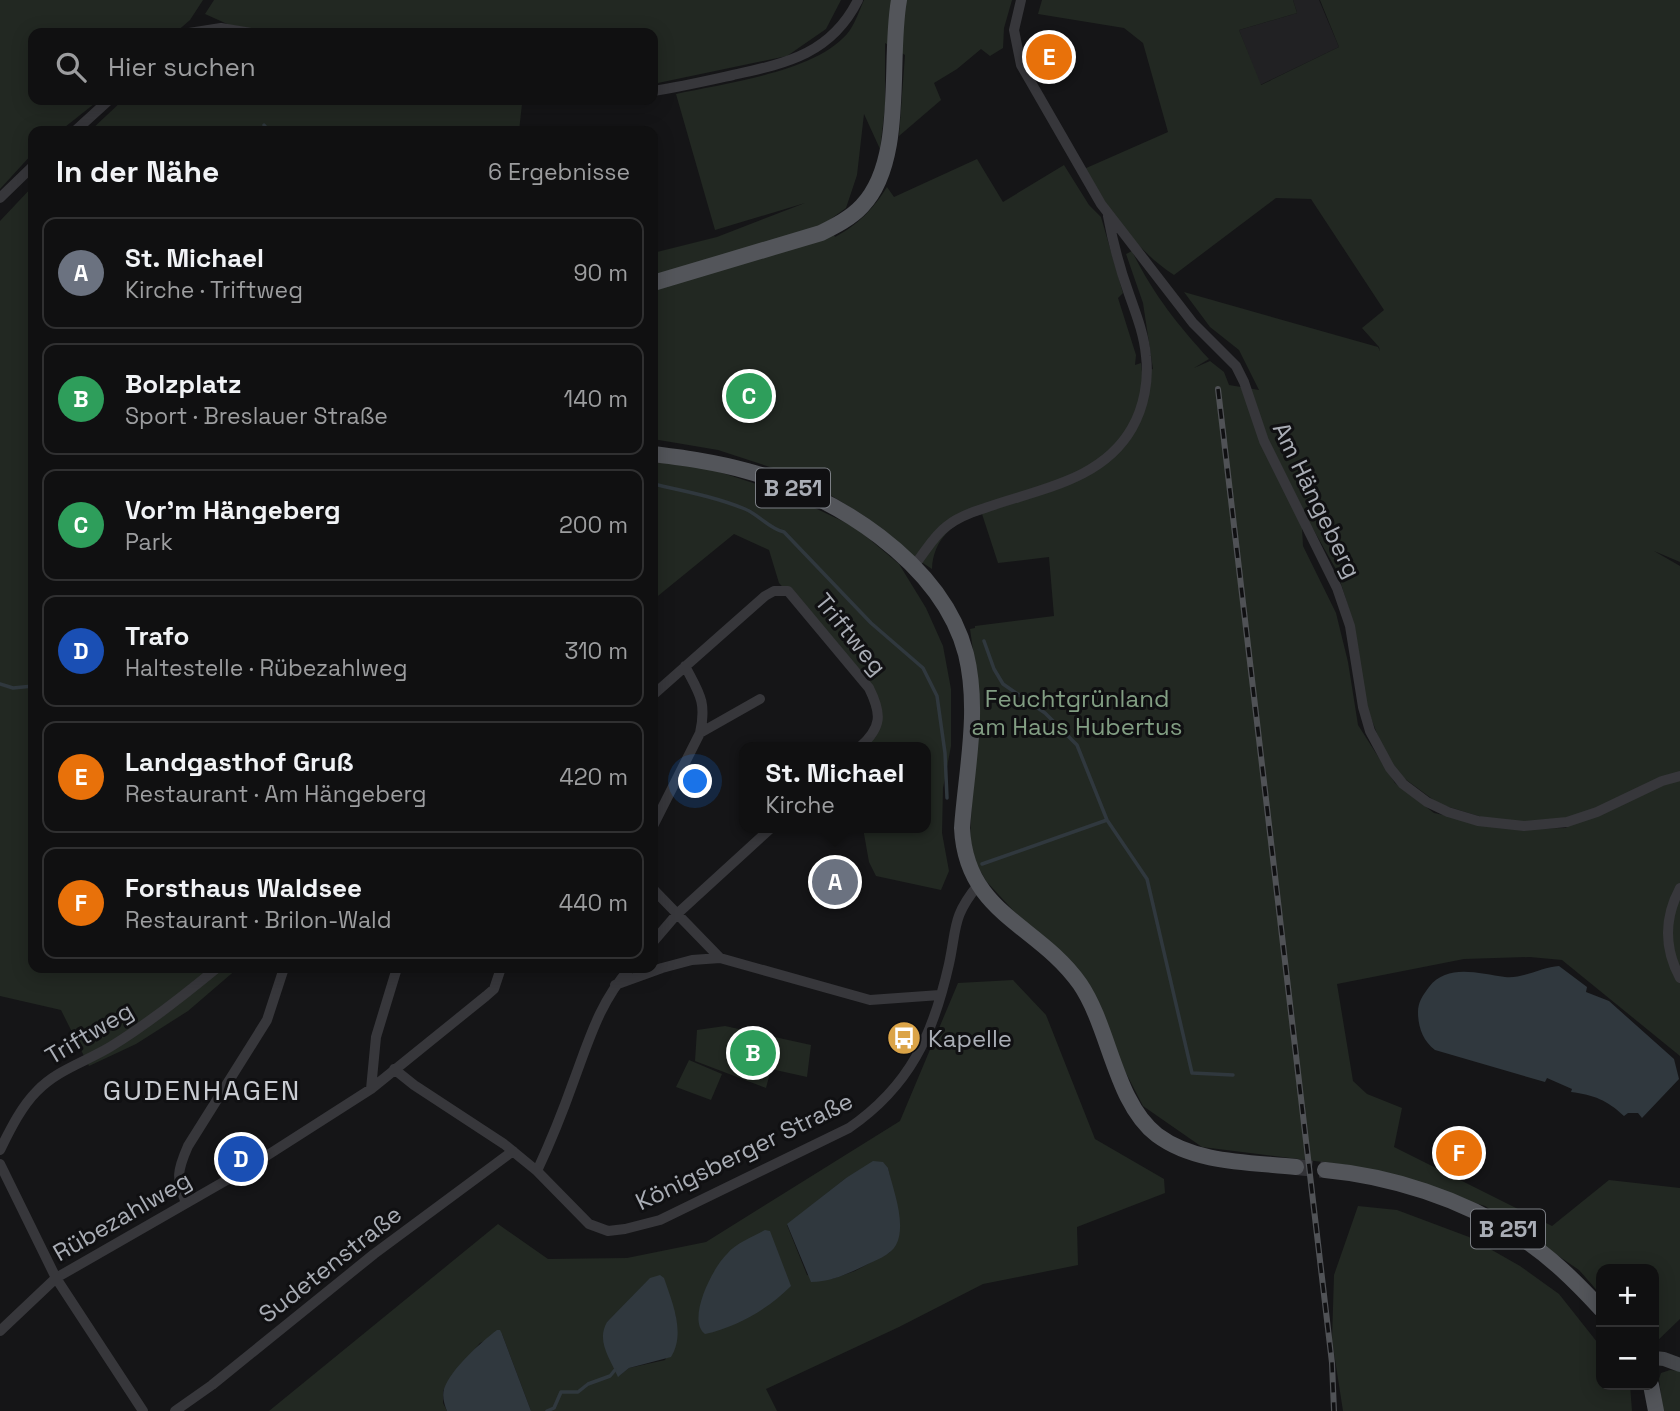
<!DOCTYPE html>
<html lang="de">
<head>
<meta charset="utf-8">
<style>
  body { margin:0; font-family:"Space Grotesk",sans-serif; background:#1e1e1f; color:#f1f3f6 }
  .controls { position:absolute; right:21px; bottom:21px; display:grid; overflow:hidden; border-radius:14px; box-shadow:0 4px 18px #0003 }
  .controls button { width:63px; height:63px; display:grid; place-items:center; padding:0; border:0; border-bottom:2px solid #303031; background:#101011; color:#f1f3f6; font:35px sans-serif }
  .you { position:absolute; left:696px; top:782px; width:24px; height:24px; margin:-18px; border:5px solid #fff; border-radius:50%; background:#1a73e8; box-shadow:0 0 0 10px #1a73e833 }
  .badge { display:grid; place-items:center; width:46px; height:46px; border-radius:50%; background:#dba448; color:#fff; font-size:23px; font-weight:700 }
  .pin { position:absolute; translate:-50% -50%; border:4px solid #fff; box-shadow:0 2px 7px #0006 }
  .popup { position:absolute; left:739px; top:742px; width:192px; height:91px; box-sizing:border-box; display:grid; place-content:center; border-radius:14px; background:#101011; filter:drop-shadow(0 2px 5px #0005); font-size:23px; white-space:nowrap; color:#9c9d9f }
  .popup b { font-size:26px; color:#f1f3f6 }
  .popup::after { content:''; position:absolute; left:50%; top:100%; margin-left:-14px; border:14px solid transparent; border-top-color:#101011 }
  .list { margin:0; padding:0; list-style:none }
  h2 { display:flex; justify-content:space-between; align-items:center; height:91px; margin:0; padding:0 28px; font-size:30px }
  h2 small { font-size:23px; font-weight:400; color:#9c9d9f }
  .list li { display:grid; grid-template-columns:46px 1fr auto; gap:21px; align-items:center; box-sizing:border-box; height:112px; margin:0 14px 14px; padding:0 14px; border:2px solid #303031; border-radius:14px }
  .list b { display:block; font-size:26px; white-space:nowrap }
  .list p { margin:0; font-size:23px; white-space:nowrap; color:#9c9d9f }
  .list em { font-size:23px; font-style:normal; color:#9c9d9f }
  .icon { flex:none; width:38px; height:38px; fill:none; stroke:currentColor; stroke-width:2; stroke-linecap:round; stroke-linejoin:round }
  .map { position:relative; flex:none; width:1680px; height:1411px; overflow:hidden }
  .search { position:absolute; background:#101011; box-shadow:0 4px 18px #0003; left:28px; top:28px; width:630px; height:77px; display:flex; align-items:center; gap:18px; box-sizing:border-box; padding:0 24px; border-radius:14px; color:#9c9d9f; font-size:26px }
  .panel { position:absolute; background:#101011; box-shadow:0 4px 18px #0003; left:28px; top:126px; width:630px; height:847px; border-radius:14px }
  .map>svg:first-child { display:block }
  .built { fill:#212123 }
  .green { fill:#222822; fill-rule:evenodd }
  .water { fill:#30383e }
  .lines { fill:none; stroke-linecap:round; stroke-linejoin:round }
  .stream { stroke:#30383e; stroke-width:3.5 }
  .primary-tunnel { stroke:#333337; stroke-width:16; stroke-dasharray:16 8; stroke-linecap:butt }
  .street { stroke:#37373b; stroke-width:10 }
  .secondary { stroke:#45474b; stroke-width:14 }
  .primary { stroke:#53555a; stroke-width:16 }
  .rail-casing { stroke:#505256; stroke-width:6 }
  .rail { stroke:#101012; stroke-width:3.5; stroke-dasharray:10; stroke-linecap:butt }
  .labels { text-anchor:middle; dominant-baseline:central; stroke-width:6; stroke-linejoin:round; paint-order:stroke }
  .shield { fill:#101012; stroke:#7b7e84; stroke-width:2 }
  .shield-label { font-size:23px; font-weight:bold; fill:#a9adb5 }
  .street-label { font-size:24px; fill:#a9adb5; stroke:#101012 }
  .park-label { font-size:24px; fill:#829e83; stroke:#101012 }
  .poi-label { font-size:24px; fill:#a9adb5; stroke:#101012; text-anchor:start }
  .quarter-label { font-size:28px; letter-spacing:2px; fill:#c9ccd2; stroke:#101012 }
</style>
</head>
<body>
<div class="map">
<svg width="1680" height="1411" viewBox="0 0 1680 1411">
  <rect width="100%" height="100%" fill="#151517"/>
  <path class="built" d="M1293,0H1319L1339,47L1260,85L1239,30L1297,13Z"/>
  <path class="green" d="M0,0H203L190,20L175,33H33V100H99L60,131H33V153L0,189Z
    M214,0H841L826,29L787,56L653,84V33H255L234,27L205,14Z
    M864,0H1012L1004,28L1003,48L990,56L981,49L957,69L934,83L941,100L899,136L905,55L885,43V107L880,149L864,114L857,175L846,208L828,221L835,237C859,224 873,209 887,187L894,197L977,159L1003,202L1064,165L1089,205L1101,217L1123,293L1118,298L1136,355L1135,365L1141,363L1142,372L1153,369L1143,303L1126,254L1132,251C1153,294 1177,324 1209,359L1194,368L1210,361L1224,372L1229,385L1259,390L1239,350L1210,327L1184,292L1378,347L1380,351L1379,347L1362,328L1384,310L1311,199L1276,198L1174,275C1134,249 1109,209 1084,169L1168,132L1143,43L1124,28L1038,14L1042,0H1293L1297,13L1239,30L1261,85L1339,47L1320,0H1680V562L1654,551L1680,566V1056L1562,960L1530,957L1464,959L1337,984L1353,1081L1367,1094L1402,1108L1394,1147L1552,1226L1609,1180L1680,1188V1319L1654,1344V1269H1601V1295L1579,1270L1485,1206L1347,1165L1202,1147L1143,1106L1094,1011L1034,933L986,881L975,861L970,838L978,685L970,629L975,628V626L1054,616L1049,557L998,563L982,514C954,521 933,539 932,569L906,552L869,519L827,493L776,469L718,450L653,439V253L717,237L805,203L715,230L676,94C724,83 820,72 850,30C856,21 860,9 864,0ZM1301,508L1337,571L1353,622L1366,705L1381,744L1397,773L1439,804L1485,818L1522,823L1571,819L1566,828L1510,829L1434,813L1395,783L1358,725L1348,662L1336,613L1303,546Z
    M123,100H501L522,104L519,131H90Z
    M33,186V968H238L188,1011L136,1044L89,1066L61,1010L0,996V221Z
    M653,461L701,466L781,492L855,527L899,564L926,608L943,646L951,689V746L943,788L942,833L949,871L941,890L876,876L869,862L863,828H926V747H869L874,715L866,691L796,601L779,583L769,550L734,534L653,600Z
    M1013,980L1046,1015L1095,1139L1164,1179L1165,1193L1077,1227L1078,1265L983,1284L899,1327L766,1389L777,1411H531L502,1334L480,1343L451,1377L443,1391V1403L447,1411H269L498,1224L548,1259L627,1258L706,1242L900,1121L958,983ZM888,1168L899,1219V1233L890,1252L855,1271L832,1279L807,1275L787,1225L846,1178ZM626,1305L675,1313L677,1338L665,1360L629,1368L619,1376L607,1322Z
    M725,1026L811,1045L807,1077L771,1069L766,1088L695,1061L697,1030Z
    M689,1060L722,1074L711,1100L676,1087Z
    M1358,1206L1397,1210L1469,1237L1520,1266L1559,1294L1601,1347V1385H1630L1632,1411H1343L1332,1340L1334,1275Z
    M1670,1370L1680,1371V1411H1663L1659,1379L1661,1373Z"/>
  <path class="water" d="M1559,966L1587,987L1586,992L1609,1001L1674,1059L1679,1079L1642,1118L1638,1113H1628L1624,1116C1607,1100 1594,1095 1571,1092L1572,1089L1547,1078L1545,1082L1435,1050C1423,1041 1418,1027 1418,1012C1418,1002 1423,995 1429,987C1448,963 1479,974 1505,977C1523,979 1542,967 1559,966Z
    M873,1161L883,1162L888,1168C893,1190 907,1224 896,1245C891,1255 874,1261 864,1266C848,1274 829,1282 811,1282L787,1224L846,1178Z
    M765,1230L770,1231L791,1286C768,1309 737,1327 705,1334C686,1320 713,1267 727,1254C736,1243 753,1237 765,1230Z
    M660,1275L664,1278C672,1302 686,1333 671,1357L629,1368L618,1377C610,1358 596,1341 607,1322L650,1278Z
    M497,1330H500L502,1334L531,1411H447C444,1404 442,1396 444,1389C451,1369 480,1343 497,1330Z"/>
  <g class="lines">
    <path class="stream" d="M264,125L269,131
      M653,484C684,491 716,497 745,509C759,515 770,529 784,532L871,623L923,668L937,696L945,753L947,798
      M984,641L994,669L1003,684L1045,713L1077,745L1107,820L1147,879L1192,1073L1233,1075
      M0,684L13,688L33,686
      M982,864L1107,820
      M547,1411L554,1408L561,1392H578L588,1384L610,1376L615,1370"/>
    <path class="primary-tunnel" d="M1296,1167L1325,1170"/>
    <path class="street" d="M1021,0L1014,30L1021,65L1101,204L1193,323L1236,366L1244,382L1264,441L1337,588L1350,626L1363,707L1370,731L1390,768L1403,784L1427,802L1448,812L1478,821L1524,826L1567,822L1597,812L1662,781L1680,776
      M189,33L221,28L251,33
      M653,91C680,87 706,81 733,75C787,63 831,54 858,0
      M75,131L109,100
      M0,198L33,166
      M913,567C924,554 933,536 947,526C958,517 972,512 985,508C1038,489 1102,481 1132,428C1144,407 1149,380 1146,356C1144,334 1136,314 1129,294C1120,269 1113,243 1108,216
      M653,695L765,596L774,591H788L869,688C882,714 882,727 860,747
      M700,733L760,699
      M653,826L700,733C707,701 699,693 685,666
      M1680,888C1664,918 1664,948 1680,978
      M653,889L720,958
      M653,942L677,914L771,828
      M615,985L662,968L692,960L720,958L870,1000L940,995
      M394,1069L414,1085L504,1144L537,1171L589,1224L608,1231L625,1229L660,1220L849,1128C910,1086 933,1035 949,964C957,927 952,917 978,885
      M371,1089L376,1037L397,968
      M0,1150C10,1130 21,1107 37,1091C57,1070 85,1062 110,1047C148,1024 183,996 217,968
      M0,1164L56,1278L143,1411
      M537,1171C551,1141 563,1111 574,1080C590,1037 600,1002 630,968
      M186,1203C176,1178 177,1171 188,1146L267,1020L284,968
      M0,1331L56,1278L246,1169L371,1089L486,996L494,989L501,968
      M175,1411L212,1385L374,1254L513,1151"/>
    <path class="secondary" d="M1654,1358L1664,1359L1680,1365"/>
    <path class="primary" d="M653,283L821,233C835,226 851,218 862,206C906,160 888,60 899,0
      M653,454C684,458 716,462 747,471C833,494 942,562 966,654C980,711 966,771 962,828C966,914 1038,924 1080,984C1110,1028 1115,1103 1157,1135C1196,1164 1250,1162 1296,1167
      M1325,1170C1391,1176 1462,1199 1517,1235C1549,1255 1576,1282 1601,1309
      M1651,1385L1656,1411"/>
    <g class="rail-casing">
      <path id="rail" d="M1218,389L1332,1363L1334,1411"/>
    </g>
    <use href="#rail" class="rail"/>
  </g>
  <defs>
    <g id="bus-disc" transform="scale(1.75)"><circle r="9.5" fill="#dba448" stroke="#101012"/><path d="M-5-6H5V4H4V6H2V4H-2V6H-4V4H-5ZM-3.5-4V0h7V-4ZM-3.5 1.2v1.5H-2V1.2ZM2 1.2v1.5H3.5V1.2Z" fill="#fff"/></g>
  </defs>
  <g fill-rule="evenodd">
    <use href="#bus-disc" x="904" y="1038"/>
  </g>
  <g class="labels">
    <g class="shield">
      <rect x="756" y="468.5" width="74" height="39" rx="5"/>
      <rect x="1471" y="1209.5" width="74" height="39" rx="5"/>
    </g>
    <g class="shield-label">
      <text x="793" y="488">B 251</text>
      <text x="1508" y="1229">B 251</text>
    </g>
    <g class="street-label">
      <text transform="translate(1317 500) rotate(64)">Am Hängeberg</text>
      <text transform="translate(851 634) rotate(51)">Triftweg</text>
      <text transform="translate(89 1033) rotate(-31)">Triftweg</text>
      <text transform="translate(744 1151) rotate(-26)">Königsberger Straße</text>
      <text transform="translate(122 1216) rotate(-30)">Rübezahlweg</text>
      <text transform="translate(330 1264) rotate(-38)">Sudetenstraße</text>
    </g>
    <g class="park-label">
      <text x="1077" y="698">Feuchtgrünland<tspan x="1077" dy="28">am Haus Hubertus</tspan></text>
    </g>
    <g class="poi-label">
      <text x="928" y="1038">Kapelle</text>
    </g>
    <g class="quarter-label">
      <text x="202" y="1090">GUDENHAGEN</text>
    </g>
  </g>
</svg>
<div class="controls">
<button>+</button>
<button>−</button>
</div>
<div class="you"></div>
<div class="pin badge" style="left:835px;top:882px;background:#6b7280">A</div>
<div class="popup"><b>St. Michael</b>Kirche</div>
<div class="pin badge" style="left:753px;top:1053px;background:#2e9e5b">B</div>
<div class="pin badge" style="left:749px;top:396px;background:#2e9e5b">C</div>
<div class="pin badge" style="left:241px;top:1159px;background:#1a4fb4">D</div>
<div class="pin badge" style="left:1049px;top:57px;background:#e8710a">E</div>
<div class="pin badge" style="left:1459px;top:1153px;background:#e8710a">F</div>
<div class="search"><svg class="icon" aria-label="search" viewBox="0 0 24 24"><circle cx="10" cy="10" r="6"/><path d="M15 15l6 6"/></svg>Hier suchen</div>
<section class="panel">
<h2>In der Nähe<small>6 Ergebnisse</small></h2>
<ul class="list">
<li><span class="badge" style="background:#6b7280">A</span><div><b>St. Michael</b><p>Kirche · Triftweg</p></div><em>90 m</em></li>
<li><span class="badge" style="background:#2e9e5b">B</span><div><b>Bolzplatz</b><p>Sport · Breslauer Straße</p></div><em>140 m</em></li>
<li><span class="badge" style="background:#2e9e5b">C</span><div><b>Vor'm Hängeberg</b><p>Park</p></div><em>200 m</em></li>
<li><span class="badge" style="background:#1a4fb4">D</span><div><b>Trafo</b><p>Haltestelle · Rübezahlweg</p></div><em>310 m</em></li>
<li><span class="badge" style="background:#e8710a">E</span><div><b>Landgasthof Gruß</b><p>Restaurant · Am Hängeberg</p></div><em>420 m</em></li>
<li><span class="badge" style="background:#e8710a">F</span><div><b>Forsthaus Waldsee</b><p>Restaurant · Brilon-Wald</p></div><em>440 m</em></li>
</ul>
</section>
</div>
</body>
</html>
